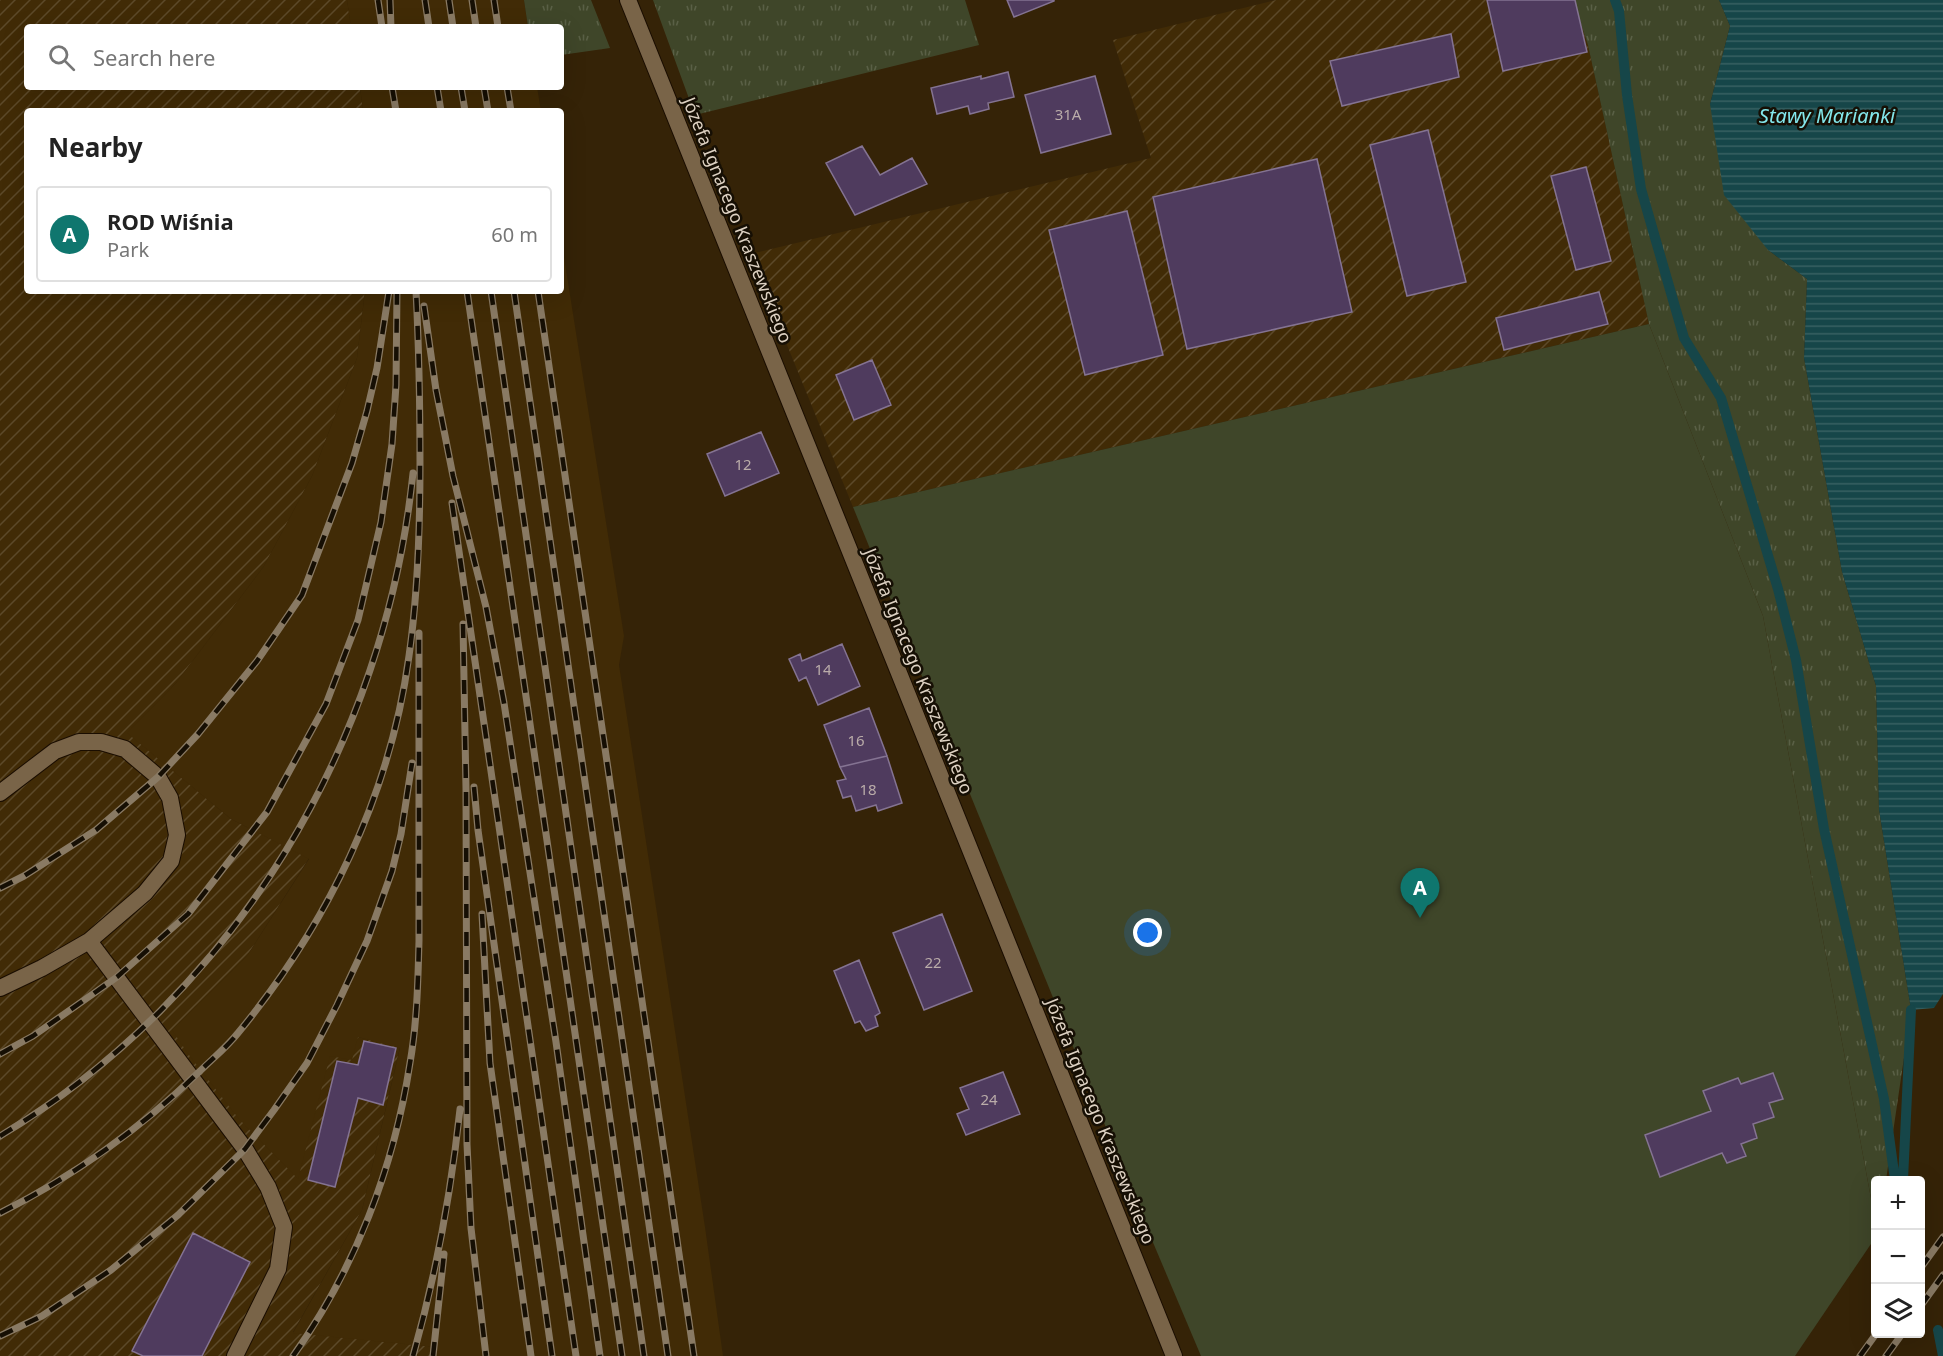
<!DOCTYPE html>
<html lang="en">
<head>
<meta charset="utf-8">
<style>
  body { margin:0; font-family:"Noto Sans",sans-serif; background:#f2f2f2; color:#222 }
  .controls { position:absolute; right:18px; bottom:18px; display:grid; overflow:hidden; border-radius:6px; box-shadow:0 6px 24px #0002 }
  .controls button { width:54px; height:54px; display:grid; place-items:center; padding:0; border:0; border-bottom:2px solid #e0e0e0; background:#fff; color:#222; font:30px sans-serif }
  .you { position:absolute; left:1148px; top:933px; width:21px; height:21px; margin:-15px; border:4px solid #fff; border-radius:50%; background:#1a73e8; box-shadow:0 0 0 9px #1a73e833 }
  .badge { display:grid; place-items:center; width:39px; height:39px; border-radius:50%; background:#0f766e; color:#fff; font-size:20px; font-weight:700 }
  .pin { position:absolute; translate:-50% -50px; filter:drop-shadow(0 2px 3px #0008) }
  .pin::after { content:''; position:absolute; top:32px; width:21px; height:18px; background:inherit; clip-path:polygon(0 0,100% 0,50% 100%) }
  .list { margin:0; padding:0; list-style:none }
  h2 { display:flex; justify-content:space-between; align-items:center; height:78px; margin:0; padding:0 24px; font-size:26px }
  h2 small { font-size:20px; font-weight:400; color:#767676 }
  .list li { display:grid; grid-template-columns:39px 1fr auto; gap:18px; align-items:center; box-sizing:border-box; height:96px; margin:0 12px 12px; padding:0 12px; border:2px solid #e0e0e0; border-radius:6px }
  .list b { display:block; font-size:22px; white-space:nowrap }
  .list p { margin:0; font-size:20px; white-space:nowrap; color:#767676 }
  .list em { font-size:20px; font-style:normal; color:#767676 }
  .icon { flex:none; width:33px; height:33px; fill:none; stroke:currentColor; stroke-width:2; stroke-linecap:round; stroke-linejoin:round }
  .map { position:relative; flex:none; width:1943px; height:1356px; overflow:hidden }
  .search { position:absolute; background:#fff; box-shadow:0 6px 24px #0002; left:24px; top:24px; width:540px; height:66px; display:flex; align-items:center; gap:15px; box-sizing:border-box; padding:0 21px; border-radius:6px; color:#767676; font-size:22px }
  .panel { position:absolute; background:#fff; box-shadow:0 6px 24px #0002; left:24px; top:108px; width:540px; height:186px; border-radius:6px }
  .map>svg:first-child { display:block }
  .industrial { fill:url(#industrial-furrows) }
  .built { fill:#412b06 }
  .grass { fill:url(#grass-tufts) }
  .garden { fill:#3f4629 }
  .water { fill:url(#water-rules) }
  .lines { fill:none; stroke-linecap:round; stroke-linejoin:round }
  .stream { stroke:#164649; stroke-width:10 }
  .building { fill:#4f3b5e; stroke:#847392; stroke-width:1.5 }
  .service-casing { stroke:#1a0d00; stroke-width:18 }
  .minor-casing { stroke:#1a0d00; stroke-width:18 }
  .service { stroke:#796448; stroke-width:16 }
  .minor { stroke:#796448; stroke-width:16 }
  .rail-casing { stroke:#897a64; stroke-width:7 }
  .rail { stroke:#160f04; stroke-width:4.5; stroke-dasharray:14; stroke-linecap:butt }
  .labels { text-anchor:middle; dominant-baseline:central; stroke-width:5; stroke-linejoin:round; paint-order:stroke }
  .number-label { font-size:15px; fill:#baaca9 }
  .street-label { font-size:18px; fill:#ddd1c2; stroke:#160f04 }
  .water-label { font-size:20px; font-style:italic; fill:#83e7eb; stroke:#160f04 }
</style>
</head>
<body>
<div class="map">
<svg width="1943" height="1356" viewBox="0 0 1943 1356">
  <defs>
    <pattern id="industrial-furrows" width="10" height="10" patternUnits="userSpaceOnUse" patternTransform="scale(1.5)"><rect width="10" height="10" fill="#412b06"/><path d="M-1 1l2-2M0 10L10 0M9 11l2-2" fill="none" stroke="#5c4929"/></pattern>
    <pattern id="grass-tufts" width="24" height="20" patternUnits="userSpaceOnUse" patternTransform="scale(1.5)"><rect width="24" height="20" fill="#3f4629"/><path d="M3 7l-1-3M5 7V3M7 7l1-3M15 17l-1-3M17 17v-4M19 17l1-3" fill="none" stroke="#5a6046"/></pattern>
    <pattern id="water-rules" width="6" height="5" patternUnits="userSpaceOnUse" patternTransform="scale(1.5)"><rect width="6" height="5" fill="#164649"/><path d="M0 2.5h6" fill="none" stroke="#376062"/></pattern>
  </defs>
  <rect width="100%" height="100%" fill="#352307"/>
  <path class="industrial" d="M0,0H347L351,27H27V87H360L363,111H27V291H365L357,358L312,476L264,566L176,683L128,733L231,819L309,858L247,956L172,1030L330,1056L358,1037L400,1047L362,1210L293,1332L436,1347L438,1356H0Z
    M1276,0H1573L1588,45L1649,324L853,507L750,254L1151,158L1113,40Z"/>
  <path class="built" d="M347,0H524L528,27H351Z
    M360,87H537L541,111H363Z
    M561,238L624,636L619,665L705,1227L723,1356H438L435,1347L293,1333L362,1210L400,1048L358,1037L352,1060L330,1056L298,1179L239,1119L189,1055L172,1030L247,956L309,859L231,819L127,733L176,683L264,566L312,476L357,358L365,291H561Z"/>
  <path class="grass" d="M524,0H591L610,48L561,55V27H528Z
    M653,0H965L979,45L695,115Z
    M1573,0H1719L1730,26L1710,104L1768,250L1807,279L1804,358L1842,572L1876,686L1879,810L1911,1010L1886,1180H1876L1875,1220L1763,616L1649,324L1588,45Z"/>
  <path class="garden" d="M1649,324L1763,616L1875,1220V1238L1795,1356H1201L1149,1233L853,507Z"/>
  <path class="water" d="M1719,0H1943V994L1934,1008L1911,1010L1879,810L1876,686L1842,572L1804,358L1807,279L1768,250L1724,195L1710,104L1730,26Z"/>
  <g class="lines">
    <path class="stream" d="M1615,0L1619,11L1627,95L1641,189L1684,338L1721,398L1778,589L1796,660L1824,829L1884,1099L1895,1180
      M1903,1180L1911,1010
      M1938,1330L1943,1356"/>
  </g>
  <path class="building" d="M1007,0H1054V1L1014,17Z
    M1487,0H1575L1587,52L1503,71Z
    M1451,34L1459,77L1342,106L1330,61Z
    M1008,72L1014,97L988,103L989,109L970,114L968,106L937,114L931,88L981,76V79Z
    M1095,76L1111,134L1041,153L1025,95Z
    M1428,130L1466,282L1407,296L1370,145Z
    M862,146L880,175L912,158L927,184L855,215L826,163Z
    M1317,159L1352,312L1187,349L1153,197Z
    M1586,167L1611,261L1576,270L1551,176Z
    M1127,211L1163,355L1085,375L1049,230Z
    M1599,292L1608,324L1504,350L1496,318Z
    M872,360L891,405L854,420L836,375Z
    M761,432L779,473L725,496L707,454Z
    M842,644L860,686L818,705L806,677L799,681L789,659L800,654L802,661Z
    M869,708L887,756L840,767L824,725Z
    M887,756L902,803L878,811L876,805L856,811L851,796L843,798L837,781L846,779L840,767Z
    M942,914L972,991L924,1010L893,933Z
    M859,960L880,1013L875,1016L878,1026L866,1031L860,1021L855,1023L834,971Z
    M364,1041L396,1048L383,1105L358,1098L335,1187L308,1180L337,1061L358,1065Z
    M1003,1072L1020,1114L966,1135L957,1114L969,1109L960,1088Z
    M1773,1073L1783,1099L1769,1103L1774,1117L1753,1124L1757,1138L1741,1144L1746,1156L1727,1163L1722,1153L1660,1177L1645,1135L1711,1111L1703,1091L1738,1078L1741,1084Z
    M193,1233L250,1262L202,1356H143L132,1351Z"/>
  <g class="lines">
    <g class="service-casing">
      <path id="service" d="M0,793L55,751L79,742H101L125,749L158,777L170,798L177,835L171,861L145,893L89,941L42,968L0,988
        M89,941L245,1149L268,1187L284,1227L278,1269L235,1356"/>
    </g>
    <g class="minor-casing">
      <path id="minor" d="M628,0L1174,1356"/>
    </g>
    <use href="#service" class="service"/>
    <use href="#minor" class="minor"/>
    <g class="rail-casing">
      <path id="rail" d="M378,0L382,27
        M390,0L391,27
        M425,0L429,27
        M449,0L453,27
        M472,0L476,27
        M494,0L498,27
        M392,87L396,111
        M437,87L441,111
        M461,87L465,111
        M484,87L488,111
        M507,87L511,111
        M467,291L622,1356
        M491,291L644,1356
        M514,291L668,1356
        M538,291L694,1356
        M424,306L436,390L453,476L486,607L504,703L556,1042L600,1356
        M452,503L576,1356
        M463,624L466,789L467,1144L471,1228L486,1356
        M474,787L478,830L552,1356
        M0,888L24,876L96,830L158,777L198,734L257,661L302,595L352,463L367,411L377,368L389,291
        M482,914L490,1063L531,1356
        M0,1054L33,1036L117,977L188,914L267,812L326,704L358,620L381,522L392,444L396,385L397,291
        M0,1136C235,996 385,744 413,473
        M0,1213C74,1176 140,1129 199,1072C212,1059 227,1047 238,1033C327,925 390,796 409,656C418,593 420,529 420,465C420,407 419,349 416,291
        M1920,1269L1943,1237
        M1920,1307L1943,1275
        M0,1336L42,1316L111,1270L178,1215L245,1149L274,1110L307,1063L337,1005L367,941L392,871L401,834L412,763
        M293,1356C355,1269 394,1168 410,1063C417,1023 418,981 419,941V633
        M413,1356C436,1275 451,1193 460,1109
        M433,1356L444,1254
        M1860,1356L1876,1334
        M1886,1356L1902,1334"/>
    </g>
    <use href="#rail" class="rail"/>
  </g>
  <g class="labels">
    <g class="number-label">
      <text x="1068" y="114">31A</text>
      <text x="743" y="464">12</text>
      <text x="823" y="669">14</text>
      <text x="856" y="740">16</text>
      <text x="868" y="789">18</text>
      <text x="933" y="962">22</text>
      <text x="989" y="1099">24</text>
    </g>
    <g class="street-label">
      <text transform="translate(738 220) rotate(68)">Józefa Ignacego Kraszewskiego</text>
      <text transform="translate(919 671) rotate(68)">Józefa Ignacego Kraszewskiego</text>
      <text transform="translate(1101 1121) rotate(68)">Józefa Ignacego Kraszewskiego</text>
    </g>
    <g class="water-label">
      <text x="1827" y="115">Stawy Marianki</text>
    </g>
  </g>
</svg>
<div class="controls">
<button>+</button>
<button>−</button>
<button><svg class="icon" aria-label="layers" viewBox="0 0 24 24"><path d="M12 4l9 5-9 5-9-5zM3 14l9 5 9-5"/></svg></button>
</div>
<div class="you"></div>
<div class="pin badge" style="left:1420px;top:918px">A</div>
<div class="search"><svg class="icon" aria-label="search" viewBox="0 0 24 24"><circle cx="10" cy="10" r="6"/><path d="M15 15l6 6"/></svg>Search here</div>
<section class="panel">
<h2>Nearby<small></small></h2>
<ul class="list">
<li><span class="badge">A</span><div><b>ROD Wiśnia</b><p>Park</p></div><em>60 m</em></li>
</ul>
</section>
</div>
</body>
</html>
